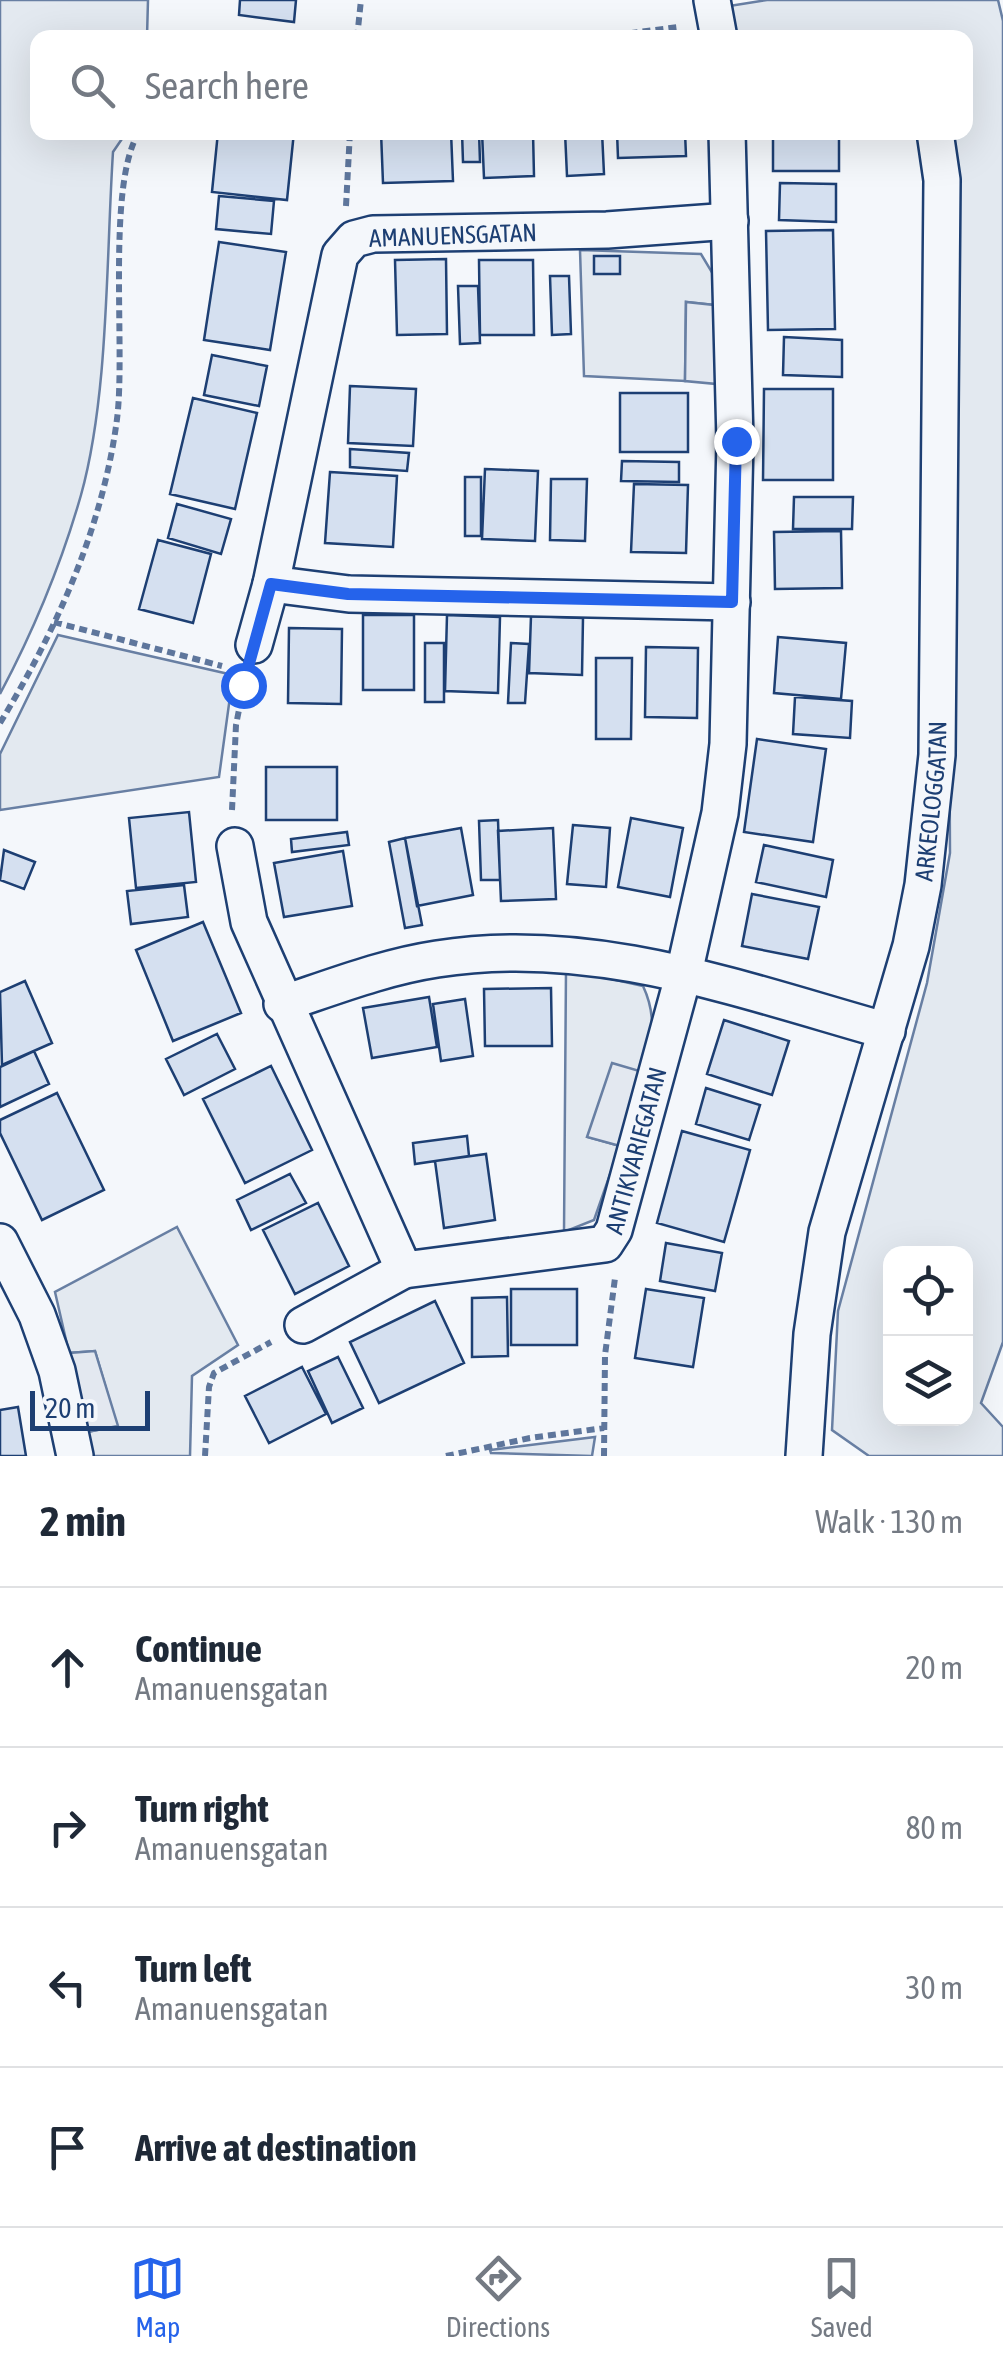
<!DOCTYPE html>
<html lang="en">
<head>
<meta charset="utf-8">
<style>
  body { margin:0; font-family:"Asap Condensed",sans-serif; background:#f6f6f7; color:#1f2937 }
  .controls { position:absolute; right:30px; bottom:30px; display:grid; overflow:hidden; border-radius:20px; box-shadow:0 10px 40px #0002 }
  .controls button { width:90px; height:90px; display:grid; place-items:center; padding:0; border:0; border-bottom:2px solid #e0e1e3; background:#fff; color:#1f2937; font:50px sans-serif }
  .scale { position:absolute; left:30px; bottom:25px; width:120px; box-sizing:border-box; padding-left:10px; border:5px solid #1d3f73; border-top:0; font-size:28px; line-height:35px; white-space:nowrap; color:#1d3f73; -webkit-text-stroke:8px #f4f7fb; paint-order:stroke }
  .stop { position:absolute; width:30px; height:30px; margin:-22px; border:8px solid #2563eb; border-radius:50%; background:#fff }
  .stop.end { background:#2563eb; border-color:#fff; box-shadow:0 2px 10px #0008 }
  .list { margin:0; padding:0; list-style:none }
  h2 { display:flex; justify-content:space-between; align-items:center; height:130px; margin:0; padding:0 40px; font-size:42px }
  h2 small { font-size:32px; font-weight:400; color:#747a83 }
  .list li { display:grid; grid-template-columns:65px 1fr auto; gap:30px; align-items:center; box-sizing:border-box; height:160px; padding:0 40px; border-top:2px solid #e0e1e3 }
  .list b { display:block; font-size:38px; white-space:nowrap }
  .list p { margin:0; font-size:32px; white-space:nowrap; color:#747a83 }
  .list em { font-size:32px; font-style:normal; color:#747a83 }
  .icon { flex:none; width:55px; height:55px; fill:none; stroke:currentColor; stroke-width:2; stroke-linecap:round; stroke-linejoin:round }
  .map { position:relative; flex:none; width:1003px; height:1456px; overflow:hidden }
  .search { position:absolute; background:#fff; box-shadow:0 10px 40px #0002; left:30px; right:30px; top:30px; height:110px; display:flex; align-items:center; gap:25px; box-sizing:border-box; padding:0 35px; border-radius:20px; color:#747a83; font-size:38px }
  .sheet { height:770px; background:#fff }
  nav { display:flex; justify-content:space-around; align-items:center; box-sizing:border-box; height:140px; border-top:2px solid #e0e1e3; background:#fff; font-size:28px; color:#747a83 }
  nav a { display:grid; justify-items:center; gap:5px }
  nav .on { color:#2563eb }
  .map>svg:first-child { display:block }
  .green { fill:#e3e9f0; stroke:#687fa3; stroke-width:2.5; fill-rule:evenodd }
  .parking { fill:#e3e8f0; stroke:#687fa3; stroke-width:2.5 }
  .building { fill:#d5e0f0; stroke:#1d3f73; stroke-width:2.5 }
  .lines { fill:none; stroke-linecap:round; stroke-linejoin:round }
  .street-casing { stroke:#1d3f73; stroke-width:40 }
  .path { stroke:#5e769c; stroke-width:6; stroke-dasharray:8 5; stroke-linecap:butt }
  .street { stroke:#f4f7fb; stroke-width:35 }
  .route { stroke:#2563eb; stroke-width:12 }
  .labels { text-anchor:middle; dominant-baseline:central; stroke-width:8; stroke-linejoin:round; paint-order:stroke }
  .street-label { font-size:25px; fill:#1d3f73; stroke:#f4f7fb }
</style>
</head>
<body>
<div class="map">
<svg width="1003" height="1456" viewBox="0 0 1003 1456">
  <rect width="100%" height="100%" fill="#f4f7fb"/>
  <path class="green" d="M0,0H148L147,37L38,38V132L126,133L113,152C106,259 109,394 81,495C61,565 34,630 0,694Z
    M767,0H998L1003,21V1342L981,1403L1003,1427V1456H869L832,1430L838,1311L927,983L950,853L946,133L966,132V38L732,37L723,7ZM890,1254H966V1418H890Z
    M580,250L701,254L713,274L714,305L686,302L685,381L584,376Z
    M58,635L233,675L219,777L0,810V754Z
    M566,969L643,986C672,1048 626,1092 588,1137L620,1146L594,1220L564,1232Z
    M177,1227L238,1345L192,1376L190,1456H89L87,1432L117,1426L95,1351L69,1353L55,1292Z
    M595,1437L592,1456L491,1453L490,1450Z"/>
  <path class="parking" d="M686,302L714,305L717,384L685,381Z
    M612,1063L643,1072L620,1146L587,1137Z
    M95,1351L118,1426L87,1432L69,1353Z"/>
  <path class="building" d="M240,0H296L294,22L239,15Z
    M218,132H294L287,200L212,192Z
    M381,132H451L453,181L383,183Z
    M462,132H479L480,162H463Z
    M482,132H533L534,176L484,178Z
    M565,132H602L604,174L567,176Z
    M617,132H685L686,156L618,158Z
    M773,132H839V171H773Z
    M780,183L836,184V222L779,220Z
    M219,196L274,201L271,234L216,229Z
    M833,230L835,329L768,330L766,231Z
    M219,242L286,252L270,350L204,340Z
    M594,256H620V274H594Z
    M446,259L447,334L397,335L395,260Z
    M479,260H533L534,335H480Z
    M550,276H569L571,334L552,335Z
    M458,286H478L480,343L460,344Z
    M784,337L842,340V377L783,375Z
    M212,355L267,366L259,406L204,395Z
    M350,386L416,389L413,446L348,443Z
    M764,389H833V480H763Z
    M620,393H688V452H620Z
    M193,398L257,413L235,509L170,494Z
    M350,449L409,453L407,471L350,467Z
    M622,461L679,462V482L621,481Z
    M485,469L538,471L535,541L482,539Z
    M330,472L397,476L393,547L325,543Z
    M465,477H481V536H465Z
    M551,479H587L585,541L550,540Z
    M634,484L688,485L686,553L631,552Z
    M794,497H853L852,529H793Z
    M177,504L231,519L221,554L168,538Z
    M841,531L842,588L775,589L774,532Z
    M158,540L211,554L193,623L139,609Z
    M363,615H414V690H363Z
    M447,615L500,617L498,693L445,691Z
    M531,616L583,618L582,675L529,673Z
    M289,628L342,629L341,704L288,703Z
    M778,637L846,643L841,699L774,693Z
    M425,643H444V702H425Z
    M511,643L529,644L525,703H508Z
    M646,647L698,648L697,718L645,717Z
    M596,658H632L631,739H596Z
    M795,697L852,701L850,738L793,734Z
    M757,739L826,749L813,842L744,832Z
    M266,767H337V820H266Z
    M189,812L196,882L136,888L129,818Z
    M631,818L683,828L670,897L618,887Z
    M498,820L500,880H481L479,821Z
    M573,825L610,828L606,887L567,884Z
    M461,828L473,895L417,906L405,838Z
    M553,828L556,899L501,901L498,831Z
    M347,832L349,845L292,852L291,839Z
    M405,838L422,925L405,928L389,842Z
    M764,845L833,860L826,897L756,882Z
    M4,850L35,862L24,889L0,880Z
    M343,851L352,906L284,917L274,863Z
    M184,885L188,917L131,924L127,891Z
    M752,894L819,907L808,959L742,946Z
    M203,922L241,1013L173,1041L136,950Z
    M25,981L52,1043L2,1065L0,992Z
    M551,988L552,1046H485L484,989Z
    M429,997L437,1047L372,1058L363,1008Z
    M465,999L473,1056L441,1061L433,1004Z
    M724,1020L789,1041L772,1095L707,1074Z
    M217,1034L235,1069L184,1095L166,1059Z
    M34,1051L49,1084L0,1107V1067Z
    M271,1066L312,1150L245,1183L203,1099Z
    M706,1088L760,1105L749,1140L696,1124Z
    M57,1093L104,1190L42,1220L0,1133V1120Z
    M682,1131L750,1150L724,1242L657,1223Z
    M467,1136L469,1156L415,1164L413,1143Z
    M486,1154L495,1220L444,1228L435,1161Z
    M290,1174L306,1203L251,1230L237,1200Z
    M318,1203L349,1266L295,1294L263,1230Z
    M666,1243L722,1253L715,1291L660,1281Z
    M511,1289H577V1345H511Z
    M646,1289L704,1298L693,1367L635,1358Z
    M507,1297L508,1356L472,1357V1298Z
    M435,1301L464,1363L379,1403L350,1342Z
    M338,1357L363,1408L332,1423L308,1371Z
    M302,1367L326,1414L269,1443L245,1396Z
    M18,1407L26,1456H0V1410Z"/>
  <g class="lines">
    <g class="street-casing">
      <g id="street">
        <path d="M712,0L719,38"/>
        <path d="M730,221L607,230L373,234L354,239L340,255L271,584L349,594L732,602"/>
        <path d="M254,645L271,584"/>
        <path id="s1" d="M235,846L249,922L404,1270L605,1244L614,1230L684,973L720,813L728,744L735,441L727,132"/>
        <path d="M282,1004C333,987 384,967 437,959C591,934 741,990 887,1031"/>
        <path d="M0,1242L37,1315L57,1371L75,1456"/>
        <path d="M303,1325L404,1270"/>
        <path id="s2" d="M804,1456L812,1334L827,1232L911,946L923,885L937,755L942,180L935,132"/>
      </g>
    </g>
    <path class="path" d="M357,38L361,0
      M591,38L679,27
      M346,206L350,132
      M54,622L222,666
      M0,723C56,631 103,527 117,419C126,349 106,185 139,132
      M232,810L236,725L245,679
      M205,1456L209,1387L214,1373L271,1342
      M446,1456L530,1438L604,1428
      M604,1456L605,1355L615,1278"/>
    <use href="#street" class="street"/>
  </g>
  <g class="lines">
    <path class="route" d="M243,685L271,584L348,594L732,602L736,441"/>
  </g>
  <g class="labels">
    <g class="street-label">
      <text transform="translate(453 235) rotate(-2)">AMANUENSGATAN</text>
      <text stroke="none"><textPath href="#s2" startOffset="670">ARKEOLOGGATAN</textPath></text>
      <text stroke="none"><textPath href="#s1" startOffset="760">ANTIKVARIEGATAN</textPath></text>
    </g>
  </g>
</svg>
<div class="controls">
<button><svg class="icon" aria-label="locate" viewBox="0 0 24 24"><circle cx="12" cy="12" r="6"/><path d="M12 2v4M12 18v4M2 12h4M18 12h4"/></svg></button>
<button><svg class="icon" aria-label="layers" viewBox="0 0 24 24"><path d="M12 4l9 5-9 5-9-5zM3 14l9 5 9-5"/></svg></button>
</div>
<div class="scale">20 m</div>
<div class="stop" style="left:243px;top:685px"></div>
<div class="stop end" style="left:736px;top:441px"></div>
<div class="search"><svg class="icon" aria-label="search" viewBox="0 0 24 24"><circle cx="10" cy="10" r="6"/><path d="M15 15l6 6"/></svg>Search here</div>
</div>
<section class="sheet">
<h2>2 min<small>Walk · 130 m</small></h2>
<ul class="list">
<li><svg class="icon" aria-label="ahead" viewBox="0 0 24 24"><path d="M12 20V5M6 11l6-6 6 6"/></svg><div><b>Continue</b><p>Amanuensgatan</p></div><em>20 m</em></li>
<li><svg class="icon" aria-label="right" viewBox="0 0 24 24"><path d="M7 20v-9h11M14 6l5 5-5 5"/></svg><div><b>Turn right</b><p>Amanuensgatan</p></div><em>80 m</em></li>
<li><svg class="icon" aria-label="left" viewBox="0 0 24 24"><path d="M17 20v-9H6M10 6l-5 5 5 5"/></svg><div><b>Turn left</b><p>Amanuensgatan</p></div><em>30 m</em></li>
<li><svg class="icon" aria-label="arrive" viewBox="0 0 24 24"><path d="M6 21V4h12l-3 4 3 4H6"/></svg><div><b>Arrive at destination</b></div></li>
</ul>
</section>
<nav>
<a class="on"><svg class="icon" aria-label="map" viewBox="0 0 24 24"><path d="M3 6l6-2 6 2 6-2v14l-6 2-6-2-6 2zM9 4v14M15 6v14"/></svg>Map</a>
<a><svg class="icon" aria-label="directions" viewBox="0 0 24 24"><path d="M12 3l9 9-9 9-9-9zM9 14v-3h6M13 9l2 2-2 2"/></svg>Directions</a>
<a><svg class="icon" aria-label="saved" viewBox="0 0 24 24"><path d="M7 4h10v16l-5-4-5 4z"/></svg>Saved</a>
</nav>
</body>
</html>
